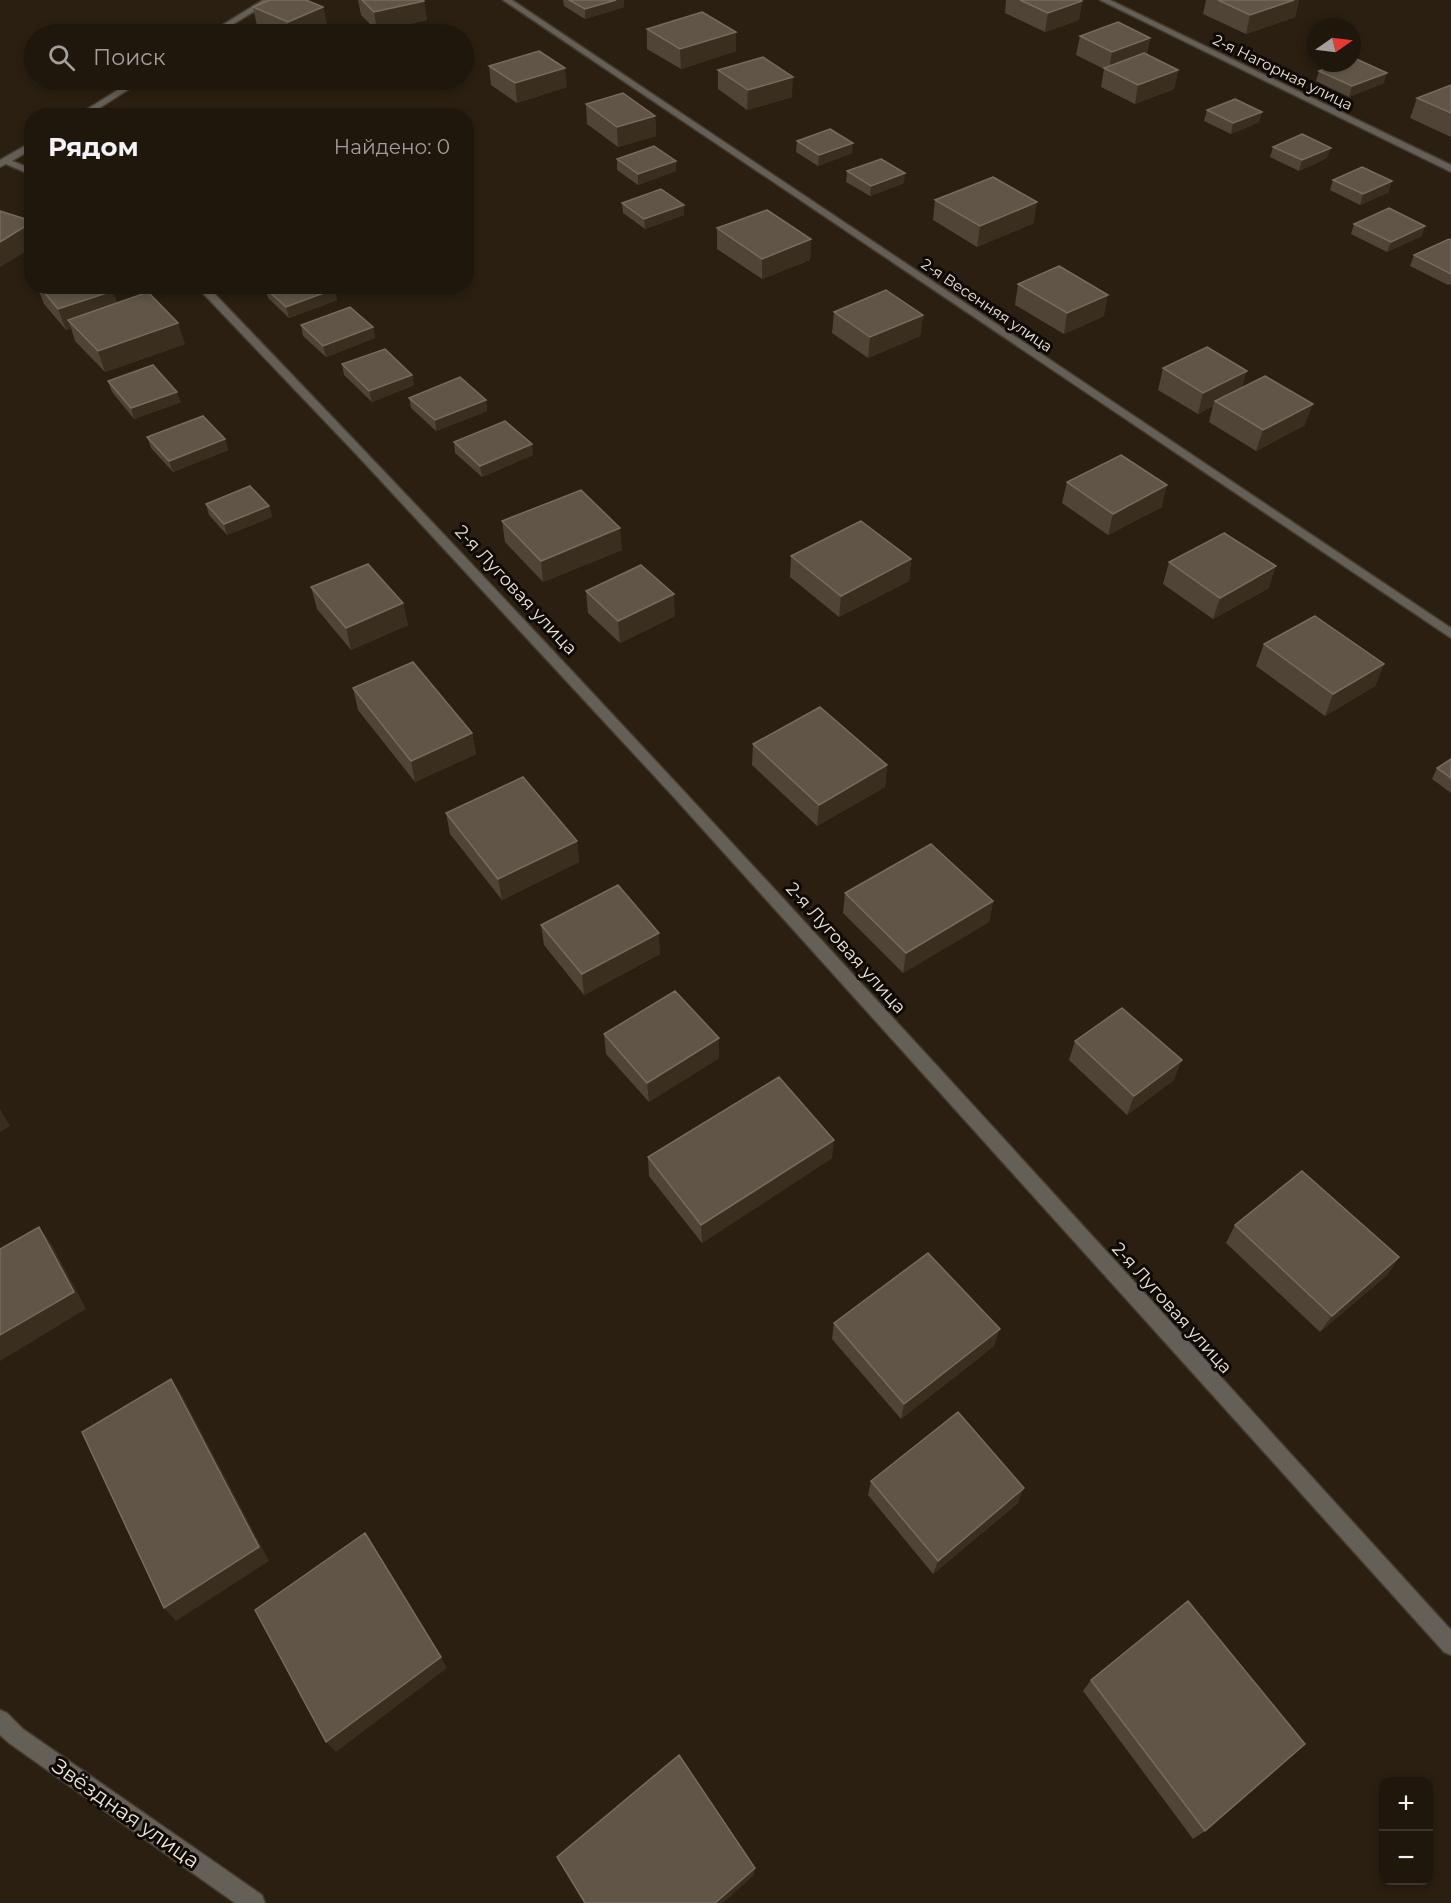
<!DOCTYPE html>
<html lang="ru">
<head>
<meta charset="utf-8">
<style>
  body { margin:0; font-family:Montserrat,sans-serif; background:#2d241a; color:#f1f3f6 }
  .controls { position:absolute; right:18px; bottom:18px; display:grid; overflow:hidden; border-radius:12px; box-shadow:0 3px 9px #0003 }
  .controls button { width:54px; height:54px; display:grid; place-items:center; padding:0; border:0; border-bottom:2px solid #3d362d; background:#20170c; color:#f1f3f6; font:30px sans-serif }
  .compass { position:absolute; left:1307px; top:18px; width:54px; height:54px; border-radius:50%; background:#20170c; box-shadow:0 3px 9px #0003; rotate:76deg }
  .list { margin:0; padding:0; list-style:none }
  h2 { display:flex; justify-content:space-between; align-items:center; height:78px; margin:0; padding:0 24px; font-size:26px }
  h2 small { font-size:20px; font-weight:400; color:#a29f9d }
  .icon { flex:none; width:33px; height:33px; fill:none; stroke:currentColor; stroke-width:2; stroke-linecap:round; stroke-linejoin:round }
  .map { position:relative; flex:none; width:1451px; height:1903px; overflow:hidden }
  .search { position:absolute; background:#20170c; box-shadow:0 3px 9px #0003; left:24px; top:24px; width:450px; height:66px; display:flex; align-items:center; gap:15px; box-sizing:border-box; padding:0 21px; border-radius:33px; color:#a29f9d; font-size:22px }
  .panel { position:absolute; background:#20170c; box-shadow:0 3px 9px #0003; left:24px; top:108px; width:450px; height:186px; border-radius:24px }
  .map>svg:first-child { display:block }
  .lines { fill:none; stroke-linecap:round; stroke-linejoin:round }
  .minor-casing { stroke:#453b2d; stroke-width:3 }
  .minor { fill:#645f57; fill-rule:evenodd }
  .wall { fill:#504436 }
  .shaded-wall { fill:#3a2e1f }
  .building { fill:#615547; stroke:#766c5f; stroke-width:1.5 }
  .labels { text-anchor:middle; dominant-baseline:central; stroke-width:6; stroke-linejoin:round; paint-order:stroke }
  .far-street-label { font-size:15px; fill:#ece5dc; stroke:#0f0a05 }
  .street-label { font-size:18px; fill:#ece5dc; stroke:#0f0a05 }
  .near-street-label { font-size:21px; fill:#ece5dc; stroke:#0f0a05 }
</style>
</head>
<body>
<div class="map">
<svg width="1451" height="1903" viewBox="0 0 1451 1903">
  <rect width="100%" height="100%" fill="#2a1f10"/>
  <g class="lines">
    <g class="minor-casing">
      <path id="minor" d="M263,0H273L217,34H208Z
        M503,0H512L1451,628V638Z
        M1100,0H1110L1451,165V172Z
        M134,80H143L87,116H76Z
        M32,142V149L12,161L32,169V175L6,164L0,167V160Z
        M196,286H207C631,726 1040,1178 1451,1630V1655L1444,1652L671,794L357,455Z
        M0,1710L7,1713L23,1729L262,1895L265,1903H235L9,1743L0,1735Z"/>
    </g>
    <use href="#minor" class="minor"/>
  </g>
  <path class="wall" d="M358,0H423L427,20L377,31L361,15Z
    M563,0H624V7L585,19L564,6Z
    M1006,0H1080L1082,1L1079,20L1045,32L1005,13Z
    M1206,0H1299L1295,17L1246,34L1203,14Z
    M253,7H323L327,26L307,34H277L257,26Z
    M647,29L736,32V51L681,69L647,49Z
    M1080,36L1150,38L1147,54L1178,70L1174,89L1135,104L1101,87L1104,69L1076,55Z
    M489,66L567,87L517,103L491,85Z
    M718,70L792,97L747,110L718,89Z
    M1319,71L1384,83L1349,97L1316,81Z
    M1451,85V137L1410,118L1417,98Z
    M586,104L655,116L656,136L618,147L587,124Z
    M1207,110L1262,112L1259,122L1231,134L1204,121Z
    M797,141L852,153L818,166L796,152Z
    M1273,147L1327,158L1299,171L1270,157Z
    M617,159L676,171L638,185L617,170Z
    M847,171L904,183L870,196L846,182Z
    M1333,180L1389,192L1360,205L1330,190Z
    M935,200L1034,223L977,247L933,220Z
    M622,203L684,215L645,229L623,213Z
    M1354,224L1422,236L1387,252L1351,234Z
    M717,228L811,239L810,260L762,279L717,249Z
    M1451,240V284L1448,285L1410,266L1414,255Z
    M1018,284L1104,316L1064,334L1015,305Z
    M37,286H108L117,303L185,344L105,372L75,341L71,328L66,330L44,304Z
    M265,288L337,300L289,318L268,298Z
    M834,312L923,315L920,336L868,358L832,333Z
    M301,325L373,327L375,338L326,357L303,336Z
    M342,364L412,375L414,385L372,402L344,375Z
    M1163,368L1243,387L1305,425L1256,451L1209,422L1213,406L1198,414L1158,390Z
    M108,381L181,402L134,419L112,392Z
    M409,398L486,400L487,411L436,431L411,408Z
    M147,437L225,439L228,450L173,472L151,448Z
    M454,442L533,455L482,477L455,453Z
    M1067,482L1162,507L1108,535L1062,503Z
    M206,504L269,506L272,517L227,535L209,515Z
    M502,521L622,550L543,582L505,542Z
    M791,556L911,559L909,581L839,617L790,577Z
    M1169,562L1269,588L1213,619L1163,584Z
    M311,587L403,603L408,625L351,650L317,609Z
    M586,591L675,616L620,643L588,613Z
    M1264,644L1384,664L1375,686L1325,716L1256,666Z
    M353,688L472,733L476,754L415,782L358,710Z
    M753,744L887,765L885,787L817,826L752,765Z
    M1451,759V793L1432,779L1437,768Z
    M446,813L577,841L579,862L502,900L450,834Z
    M845,893L993,901L989,922L903,973L843,913Z
    M541,925L660,954L584,995L544,945Z
    M604,1034L719,1038V1058L649,1102L606,1054Z
    M1075,1041L1174,1080L1127,1115L1069,1060Z
    M648,1157L832,1158L702,1243L649,1176Z
    M1235,1225L1399,1257L1387,1275L1320,1332L1226,1243Z
    M834,1323L994,1346L901,1419L832,1339Z
    M871,1481L1018,1503L933,1574L868,1495Z
    M1091,1680L1205,1831L1193,1839L1083,1691Z"/>
  <path class="shaded-wall" d="M616,0H624V7L585,19V9Z
    M1294,0H1299L1295,17L1246,34L1250,15Z
    M424,1L427,20L377,31L374,12Z
    M1082,1L1079,20L1045,32L1048,13Z
    M323,7L327,26L307,34H291L288,22Z
    M736,32V51L681,69L680,49Z
    M1150,38L1146,57L1109,70L1112,52Z
    M565,68L567,87L517,103L515,83Z
    M1178,70L1174,89L1135,104L1138,85Z
    M1387,73L1384,83L1349,97L1352,86Z
    M793,77L792,97L747,110L748,90Z
    M1262,112L1259,122L1231,134L1233,123Z
    M655,116L656,136L618,147L617,127Z
    M853,143L852,153L818,166L819,155Z
    M1331,148L1327,158L1299,171L1302,160Z
    M676,161V171L638,185V174Z
    M905,173L904,183L870,196L871,186Z
    M1392,181L1389,192L1360,205L1363,194Z
    M1037,202L1034,223L977,247L980,226Z
    M684,205V215L645,229L644,219Z
    M32,222V248L0,267V242Z
    M1425,226L1422,236L1387,252L1391,242Z
    M811,239L810,260L762,279V259Z
    M252,286H262L252,290Z
    M335,289L337,300L289,318L286,307Z
    M113,291L120,312L68,320L71,328L66,330L58,309Z
    M1108,295L1104,316L1064,334L1067,313Z
    M923,315L920,336L868,358L870,337Z
    M178,323L185,344L105,372L98,351Z
    M373,327L375,338L326,357L323,346Z
    M1247,371L1241,392L1215,401L1213,406L1198,414L1203,393Z
    M412,375L414,385L372,402L369,391Z
    M177,392L181,402L134,419L131,408Z
    M486,400L487,411L436,431L435,420Z
    M1313,404L1305,425L1256,451L1263,430Z
    M225,439L228,450L173,472L169,461Z
    M532,444L533,455L482,477L480,466Z
    M1167,485L1162,507L1108,535L1113,514Z
    M269,506L272,517L227,535L224,524Z
    M620,528L622,550L543,582L541,561Z
    M911,559L909,581L839,617L841,596Z
    M1276,566L1269,588L1213,619L1220,598Z
    M674,594L675,616L620,643L618,621Z
    M403,603L408,625L351,650L346,628Z
    M1384,664L1375,686L1325,716L1333,694Z
    M472,733L476,754L415,782L411,761Z
    M887,765L885,787L817,826L819,805Z
    M577,841L579,862L502,900L498,879Z
    M993,901L989,922L903,973L906,953Z
    M659,933L660,954L584,995L582,974Z
    M719,1038V1058L649,1102L647,1083Z
    M1182,1060L1174,1080L1127,1115L1134,1096Z
    M0,1109L10,1126L0,1132Z
    M834,1140L832,1158L702,1243L701,1225Z
    M39,1227L52,1245L86,1309L0,1361V1335Z
    M1399,1257L1387,1275L1320,1332L1332,1316Z
    M1000,1329L994,1346L901,1419L904,1404Z
    M171,1379L182,1395L269,1561L176,1621L164,1608Z
    M1024,1488L1018,1503L933,1574L938,1561Z
    M441,1657L447,1668L336,1752L326,1742Z
    M755,1868L754,1875L723,1903H715Z"/>
  <path class="building" d="M270,0H306L323,7L288,22L253,7Z
    M362,0H423L424,1L374,12Z
    M569,0H616L585,9Z
    M1020,0H1080L1082,1L1048,13Z
    M1218,0H1294L1250,15Z
    M702,12L736,32L680,49L647,29Z
    M1118,22L1150,38L1112,52L1080,36Z
    M539,51L565,68L515,83L489,66Z
    M1144,53L1178,70L1138,85L1104,68Z
    M763,57L793,77L748,90L718,70Z
    M1354,58L1387,73L1352,86L1319,71L1340,63H1352V59Z
    M1451,85V113L1417,98Z
    M623,93L655,116L617,127L586,104Z
    M1235,99L1262,112L1233,123L1207,110Z
    M152,112L161,116H144Z
    M830,129L853,143L819,155L797,141Z
    M1302,134L1331,148L1302,160L1273,147Z
    M654,146L676,161L638,174L617,159Z
    M881,159L905,173L871,186L847,171Z
    M1362,167L1392,181L1363,194L1333,180Z
    M993,177L1037,202L980,226L935,200Z
    M661,189L684,205L644,219L622,203Z
    M1389,208L1425,226L1391,242L1354,224Z
    M767,210L811,239L762,259L717,228Z
    M0,211L32,221V222L0,242Z
    M1449,239L1451,240V274L1414,255Z
    M1059,266L1108,295L1067,313L1018,284Z
    M39,286H108L113,291L58,309Z
    M268,286H332L335,289L286,307L265,288Z
    M886,290L923,315L870,337L834,312Z
    M148,292L178,323L98,351L68,320Z
    M350,307L373,327L323,346L301,325Z
    M1207,347L1247,371L1203,393L1163,368Z
    M385,349L412,375L369,391L342,364Z
    M153,365L177,392L131,408L108,381Z
    M1265,376L1313,404L1263,430L1215,401Z
    M460,377L486,400L435,420L409,398Z
    M203,416L225,439L169,461L147,437Z
    M505,421L532,444L480,466L454,442Z
    M1121,455L1167,485L1113,514L1067,482Z
    M250,486L269,506L224,524L206,504Z
    M581,490L620,528L541,561L502,521Z
    M861,521L911,559L841,596L791,556Z
    M1224,533L1276,566L1220,598L1169,562Z
    M368,564L403,603L346,628L311,587Z
    M641,565L674,594L618,621L586,591Z
    M1315,616L1384,664L1333,694L1264,644Z
    M413,662L472,733L411,761L353,688Z
    M820,707L887,765L819,805L753,744Z
    M1451,759V778L1437,768Z
    M523,777L577,841L498,879L446,813Z
    M931,844L993,901L906,953L845,893Z
    M618,885L659,933L582,974L541,925Z
    M675,991L719,1038L647,1083L604,1034Z
    M1122,1008L1182,1060L1134,1096L1075,1041Z
    M779,1077L834,1140L701,1225L648,1157Z
    M1302,1171L1399,1257L1332,1316L1235,1225Z
    M39,1227L74,1292L0,1335V1249Z
    M928,1253L1000,1329L904,1404L834,1323Z
    M171,1379L259,1547L164,1608L82,1432Z
    M958,1412L1024,1488L938,1561L871,1481Z
    M365,1533L441,1657L326,1742L255,1610Z
    M1188,1601L1305,1744L1205,1831L1091,1680Z
    M679,1755L755,1868L715,1903H585L557,1857Z"/>
  <g class="labels">
    <g class="far-street-label">
      <text transform="translate(1283 72) rotate(26)">2-я Нагорная улица</text>
      <text transform="translate(987 305) rotate(34)">2-я Весенняя улица</text>
    </g>
    <g class="street-label">
      <text transform="translate(516 590) rotate(47)">2-я Луговая улица</text>
      <text transform="translate(846 948) rotate(48)">2-я Луговая улица</text>
      <text transform="translate(1172 1308) rotate(48)">2-я Луговая улица</text>
    </g>
    <g class="near-street-label">
      <text transform="translate(126 1813) rotate(35)">Звёздная улица</text>
    </g>
  </g>
</svg>
<div class="controls">
<button>+</button>
<button>−</button>
</div>
<svg class="compass" viewBox="-18 -18 36 36"><path d="M0-13l5 13h-10z" fill="#e53935"/><path d="M0 13l5-13h-10z" fill="#a29f9d"/></svg>
<div class="search"><svg class="icon" aria-label="search" viewBox="0 0 24 24"><circle cx="10" cy="10" r="6"/><path d="M15 15l6 6"/></svg>Поиск</div>
<section class="panel">
<h2>Рядом<small>Найдено: 0</small></h2>
<ul class="list">
</ul>
</section>
</div>
</body>
</html>
